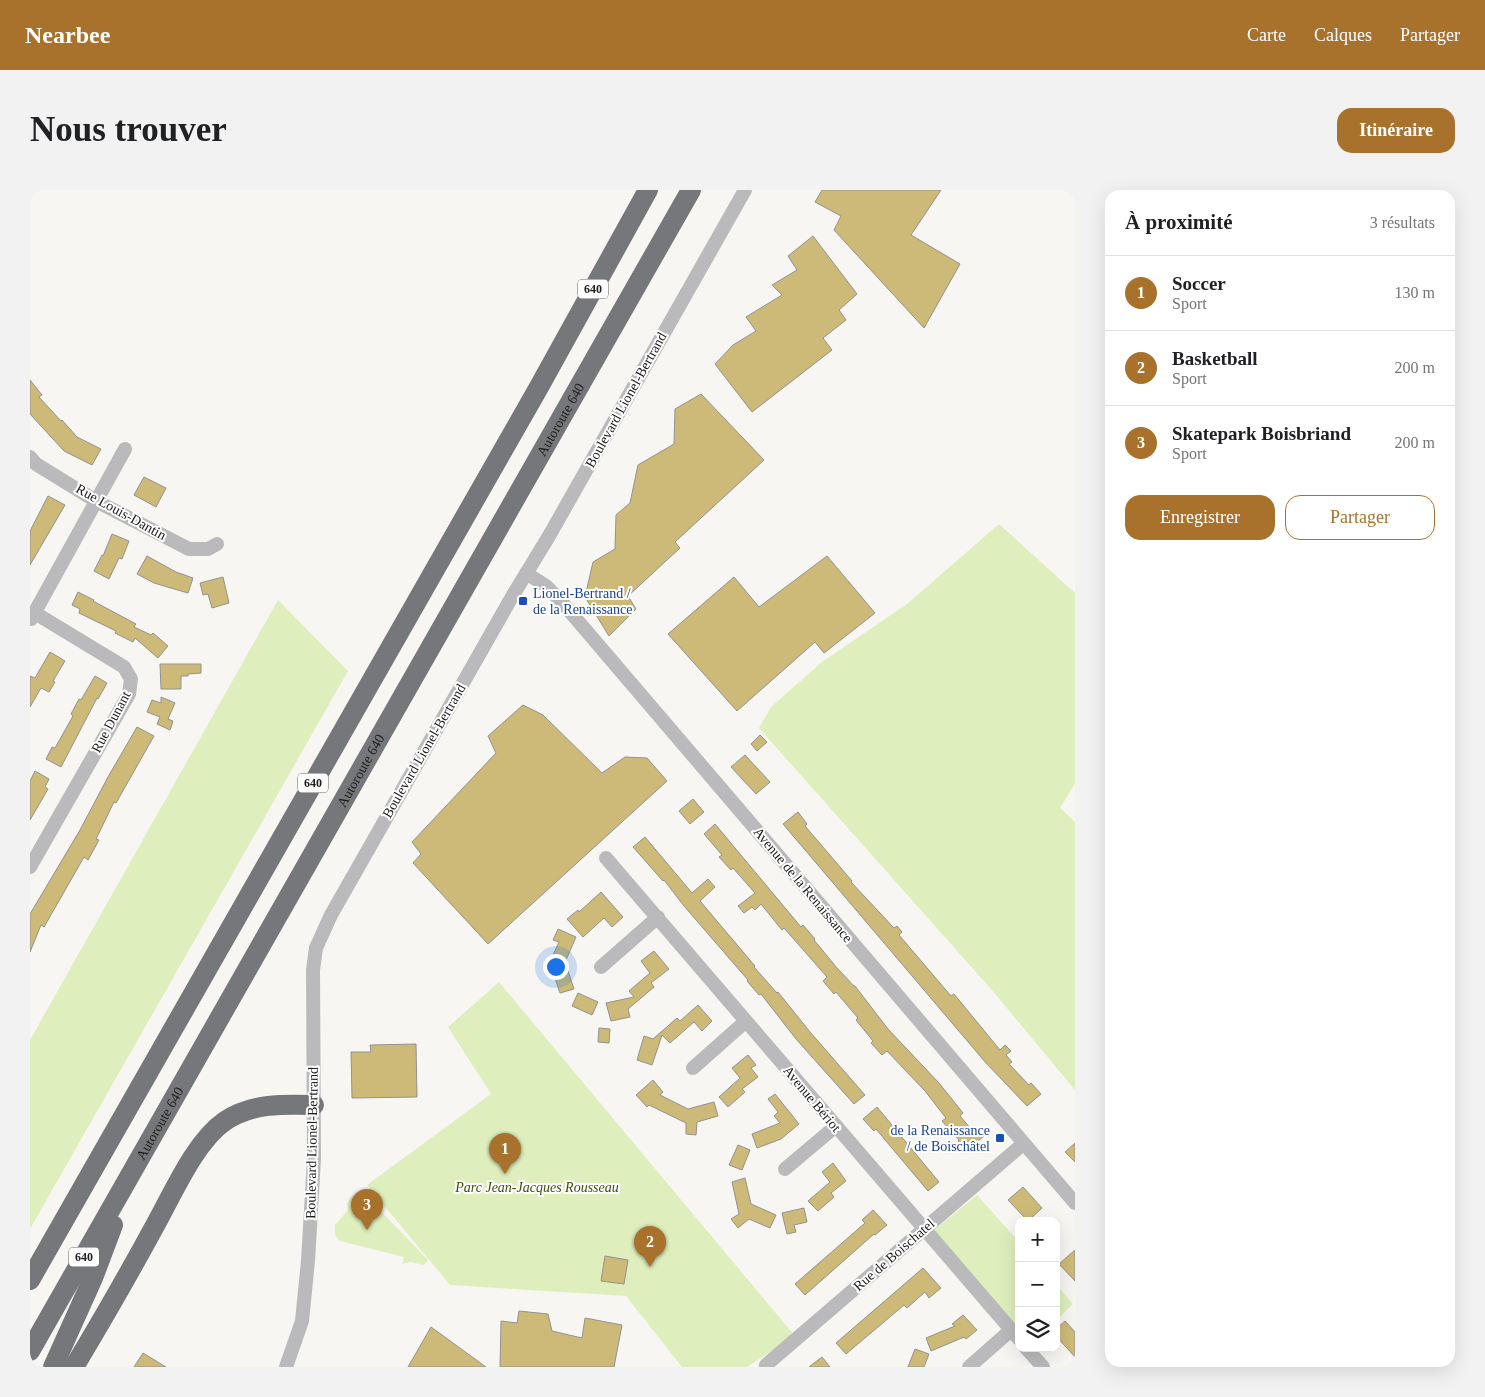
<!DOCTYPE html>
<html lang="fr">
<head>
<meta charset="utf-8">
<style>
  body { margin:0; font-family:Georgia,serif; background:#f2f2f2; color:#202124 }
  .controls { position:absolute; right:15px; bottom:15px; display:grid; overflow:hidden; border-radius:10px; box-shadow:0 5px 20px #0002 }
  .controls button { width:45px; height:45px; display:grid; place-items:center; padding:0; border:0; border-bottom:1px solid #e0e0e0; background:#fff; color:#202124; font:25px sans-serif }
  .you { position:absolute; left:525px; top:776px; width:18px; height:18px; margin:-12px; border:4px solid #fff; border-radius:50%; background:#1a73e8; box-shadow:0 0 0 8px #1a73e833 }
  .badge { display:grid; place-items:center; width:32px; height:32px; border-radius:50%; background:#a8722d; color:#fff; font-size:16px; font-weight:700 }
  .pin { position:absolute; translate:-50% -41px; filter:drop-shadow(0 1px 2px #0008) }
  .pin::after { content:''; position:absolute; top:26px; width:18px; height:15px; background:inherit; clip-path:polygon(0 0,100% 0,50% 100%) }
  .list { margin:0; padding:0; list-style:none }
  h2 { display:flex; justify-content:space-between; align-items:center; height:65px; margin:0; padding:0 20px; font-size:21px }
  h2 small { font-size:16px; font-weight:400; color:#757577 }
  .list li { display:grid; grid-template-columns:32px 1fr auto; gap:15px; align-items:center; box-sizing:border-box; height:75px; padding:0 20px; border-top:1px solid #e0e0e0 }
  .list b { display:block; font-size:19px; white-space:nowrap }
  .list p { margin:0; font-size:16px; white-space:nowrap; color:#757577 }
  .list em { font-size:16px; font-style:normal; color:#757577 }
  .actions { display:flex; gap:10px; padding:15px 20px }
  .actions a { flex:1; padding:11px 0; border:1px solid #a8722d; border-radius:15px; text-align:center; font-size:18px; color:#a8722d }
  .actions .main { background:#a8722d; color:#fff }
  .icon { flex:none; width:28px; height:28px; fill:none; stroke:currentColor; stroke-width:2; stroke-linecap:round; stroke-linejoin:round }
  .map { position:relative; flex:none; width:1045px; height:1177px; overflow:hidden; border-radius:15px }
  header { display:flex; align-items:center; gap:30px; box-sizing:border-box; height:70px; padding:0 25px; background:#a8722d; color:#fff }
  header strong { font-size:24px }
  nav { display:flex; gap:28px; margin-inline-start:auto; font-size:18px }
  .intro { display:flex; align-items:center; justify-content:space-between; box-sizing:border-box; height:120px; padding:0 30px }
  h1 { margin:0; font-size:35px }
  .button { padding:12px 22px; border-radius:15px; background:#a8722d; color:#fff; font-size:18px; font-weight:700 }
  main { display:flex; gap:30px; padding:0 30px }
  aside { flex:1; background:#fff; border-radius:15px; box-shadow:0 5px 20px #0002 }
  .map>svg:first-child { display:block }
  .green { fill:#deefbd }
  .building { fill:#ceba78; stroke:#93928f }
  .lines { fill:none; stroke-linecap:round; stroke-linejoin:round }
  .minor { stroke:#bababc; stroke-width:14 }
  .highway { stroke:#76777a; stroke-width:20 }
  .transit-dot { fill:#1a4fb4; stroke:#fff; stroke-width:2 }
  .labels { text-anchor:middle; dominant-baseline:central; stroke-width:4; stroke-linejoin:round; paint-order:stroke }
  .shield { fill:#fff; stroke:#646362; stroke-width:1 }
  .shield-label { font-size:12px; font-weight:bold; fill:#21201f }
  .street-label { font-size:14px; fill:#21201f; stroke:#fff }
  .transit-label { font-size:14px; fill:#164399; stroke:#fff; text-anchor:start }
  .park-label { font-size:14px; font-style:italic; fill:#3d4e05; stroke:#fff }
</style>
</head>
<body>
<header>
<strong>Nearbee</strong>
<nav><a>Carte</a><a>Calques</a><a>Partager</a></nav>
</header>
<div class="intro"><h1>Nous trouver</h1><a class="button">Itinéraire</a></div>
<main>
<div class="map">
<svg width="1045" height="1177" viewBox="0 0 1045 1177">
  <rect width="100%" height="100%" fill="#f7f6f2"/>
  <path class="green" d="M969,334L1045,403V594L1030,618L1045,632V900L961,799L729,538L741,517L792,472L877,414Z
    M248,410L318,481L0,1039V850Z
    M469,792L765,1146L717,1177H652L596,1106L420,1095L337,995L461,904L418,837Z
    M329,1003L338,1008L398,1070L394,1075L380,1072L372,1074L374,1067L310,1051L305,1045V1035L318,1020L317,1014L321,1007Z
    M947,1005L989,1052V1138L902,1042Z
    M1026,1094L1043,1114L1026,1131Z"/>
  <path class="building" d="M792,0H911L881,45L930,74L894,138L804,40L811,26L785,12Z
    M783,46L827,104L809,120L816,130L793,148L802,160L722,222L685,174L703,155L726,141L716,127L752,105L742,95L767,80L758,66Z
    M0,190L12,205L9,207L31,231L32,230L47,247L71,259L62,275L34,261L0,224Z
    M671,204L734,270L645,352L650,358L598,406L606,419L579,446L555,407L563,372L585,359L586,325L600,313L608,275L644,254L645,219Z
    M114,287L136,298L126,317L104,305Z
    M18,306L35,315L0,375V341Z
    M82,344L99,351L92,369L89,368L79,389L64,381L72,365L73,366Z
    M117,366L146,382L163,388L158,403L124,393L107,384Z
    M797,366L845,423L794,463L785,452L707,521L638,444L704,387L729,417Z
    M193,387L199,413L182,418L178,404L173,405L170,393Z
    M48,402L64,410L63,411L106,434L104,437L121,445L123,443L138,456L128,468L105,448L103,452L85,443L86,441L49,423L50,419L42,415Z
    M20,462L35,471L23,491L25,492L19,502L11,498L0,517V486L5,488Z
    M130,474H171V483L158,484V486H151V499H131Z
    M65,486L77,493L68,509L67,508L31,577L16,569L22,557L25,558L43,526L41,524L49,509L51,510Z
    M131,507L145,513L138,529L143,531L140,540L127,534L130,527L117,522L122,510L131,513Z
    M493,515L513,525L572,583L595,567L617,568L637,591L458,754L383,673L391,664L382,652L466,563L458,546Z
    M107,537L124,546L86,613L84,612L66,649L69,650L58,670L54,667L14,737L11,735L0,762V724L50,640L78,587Z
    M730,545L737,552L727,561L721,554Z
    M715,565L740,592L726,604L701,577Z
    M5,581L19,589L15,597L18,599L0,630V591Z
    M663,609L674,622L660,634L649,621Z
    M768,622L777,634L775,636L822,691L821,692L864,738L867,736L872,742L869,745L921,806L924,804L970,860L975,855L981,861L976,865L982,872L979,874L999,895L1001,893L1011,904L997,916L956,873L753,634Z
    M685,634L771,737L773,735L785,749L784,750L807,778L824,796H825L858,839L909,893L933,923L930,926L941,939L944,936L954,946L937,961L928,951L929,950L912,931L916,928L895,901L857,861L852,865L841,853L843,851L826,830L828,828L806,802L804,804L793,791L797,787L754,738L752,740L731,714L725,720L722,717L714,723L708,716L725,703L703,678L701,680L689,667L692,665L674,644Z
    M615,647L662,703L678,689L685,697L670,711L725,776L724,777L747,803L748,802L780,842L835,905L824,914L766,849L731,804L729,805L717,791L718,790L654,716L634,690L633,691L603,657Z
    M571,702L593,727L582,737L574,728L553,747L537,729L548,720L549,722Z
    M528,739L546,747L536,770L523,765L529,752L523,750Z
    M624,761L639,779L621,793L624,797L598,819L600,827L581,831L576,813L604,807L599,801L620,783L611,771Z
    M537,778L544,799L530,803L523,782Z
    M548,803L568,812L562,825L542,816Z
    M668,815L682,831L672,841L664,832L640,853L632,845L622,875L607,870L614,846L623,849L647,828L650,831Z
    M569,838L580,839L579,853L568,852Z
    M386,854L387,907L322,908L321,862H341L340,855Z
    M718,865L726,875L721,878L728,887L712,899L715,902L698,917L689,907L710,888L702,878Z
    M623,890L633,902L630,905L658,919L684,912L688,926L667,932L666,945L656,944V933L619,915L617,917L606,905Z
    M745,904L769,934L751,949L727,958L722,944L750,933L744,926L748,922L738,909Z
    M847,917L909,992L898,1001L846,939L844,941L833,929Z
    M1045,953V972L1035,962Z
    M708,955L720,960L712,980L699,975Z
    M803,973L816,991L801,1003L804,1007L788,1021L778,1011L800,992L792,982Z
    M715,988L721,1014L746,1025L740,1038L719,1029L708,1038L701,1029L709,1024L702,992Z
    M993,997L1012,1018L998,1031L978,1010Z
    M774,1018L777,1032L764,1035L766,1042L757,1044L752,1023Z
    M843,1020L857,1035L845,1045L844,1044L775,1105L765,1094L835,1033L832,1030Z
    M1045,1060V1091L1029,1074Z
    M575,1066L598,1070L594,1094L571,1091Z
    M893,1078L911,1098L899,1108L895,1102L877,1118L874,1115L816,1164L806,1153Z
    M489,1121L518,1124L522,1141L552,1148L555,1128L592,1135L584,1177H470L471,1131L487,1133Z
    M933,1125L947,1140L936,1149L934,1147L901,1161L896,1148L925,1136L922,1134Z
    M1035,1131L1045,1142V1167L1026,1146V1139Z
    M401,1137L456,1177H378Z
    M885,1159L899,1164L894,1177H878Z
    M113,1163L136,1177H104Z
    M792,1167L800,1177H779Z"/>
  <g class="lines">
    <path class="minor" d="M0,267L6,274L66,311L159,359H178L187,354
      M496,383L516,396L530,410L1045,1013
      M1,429L95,259
      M576,668L989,1149
      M0,677L99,504L101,489L94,477L5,423
      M571,777L628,727
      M663,878L716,831
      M755,979L806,936
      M996,1158L1013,1177
      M256,1177L272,1131L278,1071L284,969L283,780L286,758L301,725L483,405L519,346L715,0
      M737,1177L736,1175L993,954
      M939,1177L981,1140"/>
    <g class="highway">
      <path d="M0,1090L509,197L618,0"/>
      <path id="s1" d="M0,1161L661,0"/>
      <path d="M23,1177L63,1088L83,1035"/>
      <path d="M44,1177C71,1132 97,1087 122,1041C141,1008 164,952 195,931C222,913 253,914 284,915"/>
    </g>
  </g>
  <g class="transit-dot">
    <rect x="488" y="406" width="10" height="10" rx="2.5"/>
    <rect x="965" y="943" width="10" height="10" rx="2.5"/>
  </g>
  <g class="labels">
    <g class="shield">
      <rect x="548" y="89.5" width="30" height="19" rx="4"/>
      <rect x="268" y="583.5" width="30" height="19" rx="4"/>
      <rect x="39" y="1057.5" width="30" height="19" rx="4"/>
    </g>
    <g class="shield-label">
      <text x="563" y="99">640</text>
      <text x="283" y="593">640</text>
      <text x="54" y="1067">640</text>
    </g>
    <g class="street-label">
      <text transform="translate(596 210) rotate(-61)">Boulevard Lionel-Bertrand</text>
      <text stroke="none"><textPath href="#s1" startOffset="1072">Autoroute 640</textPath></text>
      <text transform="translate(91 322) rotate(29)">Rue Louis-Dantin</text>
      <text transform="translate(81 532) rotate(-62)">Rue Dunant</text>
      <text transform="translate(394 561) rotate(-60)">Boulevard Lionel-Bertrand</text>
      <text stroke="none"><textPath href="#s1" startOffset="668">Autoroute 640</textPath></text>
      <text transform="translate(773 695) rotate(50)">Avenue de la Renaissance</text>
      <text transform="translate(782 909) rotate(50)">Avenue Bériot</text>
      <text stroke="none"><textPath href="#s1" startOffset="262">Autoroute 640</textPath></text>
      <text transform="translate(282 953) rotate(-89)">Boulevard Lionel-Bertrand</text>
      <text transform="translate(864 1065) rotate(-41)">Rue de Boischatel</text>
    </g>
    <g class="transit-label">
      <text x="503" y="403">Lionel-Bertrand /<tspan x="503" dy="16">de la Renaissance</tspan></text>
      <text x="960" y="940" text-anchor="end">de la Renaissance<tspan x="960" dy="16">/ de Boischâtel</tspan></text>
    </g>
    <g class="park-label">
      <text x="507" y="997">Parc Jean-Jacques Rousseau</text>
    </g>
  </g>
</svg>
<div class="controls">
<button>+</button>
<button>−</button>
<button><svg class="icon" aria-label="layers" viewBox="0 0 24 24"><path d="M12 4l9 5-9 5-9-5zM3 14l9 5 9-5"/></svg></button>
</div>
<div class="you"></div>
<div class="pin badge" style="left:475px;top:984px">1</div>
<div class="pin badge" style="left:620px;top:1077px">2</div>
<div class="pin badge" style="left:337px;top:1040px">3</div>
</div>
<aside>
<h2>À proximité<small>3 résultats</small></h2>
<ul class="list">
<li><span class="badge">1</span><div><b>Soccer</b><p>Sport</p></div><em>130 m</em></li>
<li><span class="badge">2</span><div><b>Basketball</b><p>Sport</p></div><em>200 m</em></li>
<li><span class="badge">3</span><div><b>Skatepark Boisbriand</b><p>Sport</p></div><em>200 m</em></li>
</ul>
<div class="actions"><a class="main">Enregistrer</a><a>Partager</a></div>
</aside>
</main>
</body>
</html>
